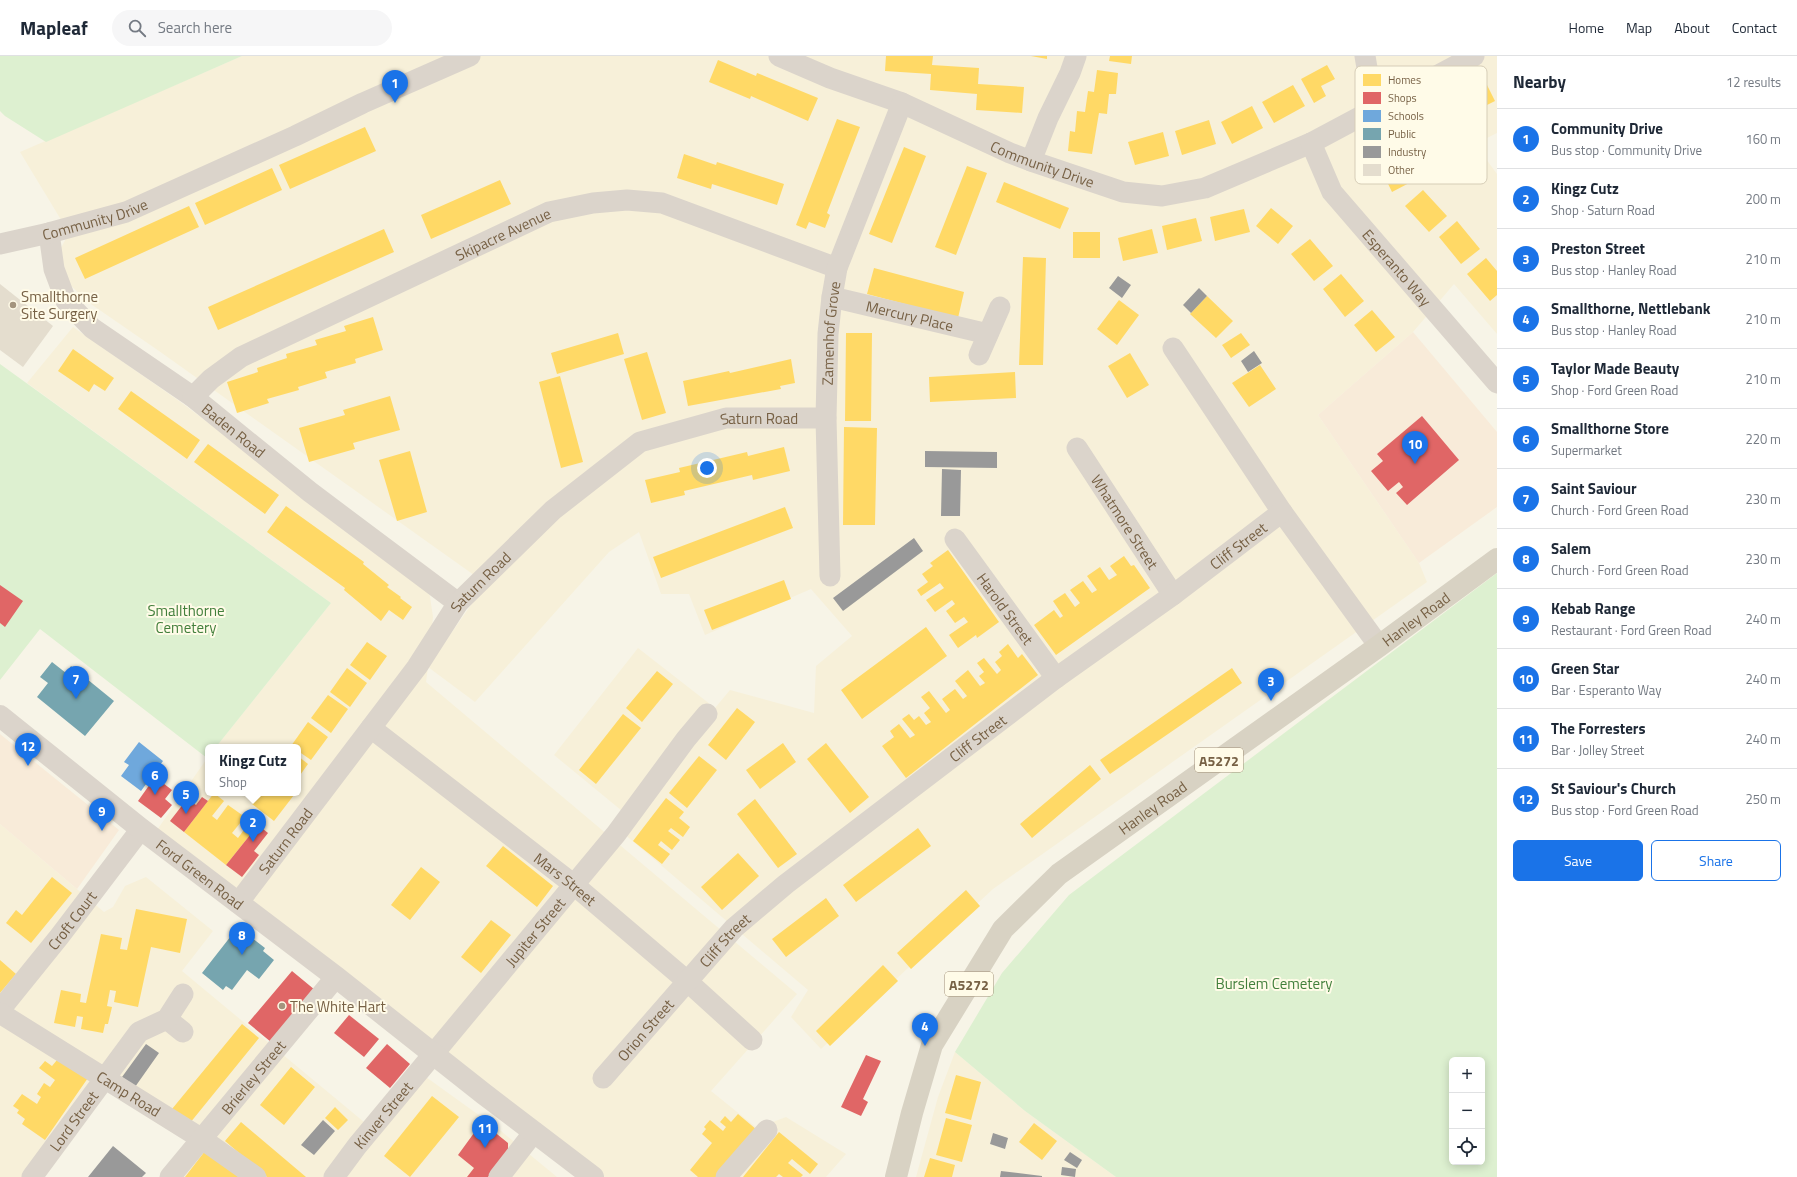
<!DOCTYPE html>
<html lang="en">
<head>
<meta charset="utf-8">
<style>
  body { margin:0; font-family:"Titillium Web",sans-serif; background:#f6f6f7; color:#1f2937 }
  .controls { position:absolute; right:12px; bottom:12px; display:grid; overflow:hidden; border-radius:6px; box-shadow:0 2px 10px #0003 }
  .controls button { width:36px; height:36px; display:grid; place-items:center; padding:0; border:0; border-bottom:1px solid #e0e1e3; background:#fff; color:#1f2937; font:20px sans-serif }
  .you { position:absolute; left:707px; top:412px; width:14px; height:14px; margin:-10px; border:3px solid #fff; border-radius:50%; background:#1a73e8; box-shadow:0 0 0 6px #1a73e833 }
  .badge { display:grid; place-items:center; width:26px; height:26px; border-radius:50%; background:#1a73e8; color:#fff; font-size:13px; font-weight:700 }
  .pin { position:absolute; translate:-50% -33px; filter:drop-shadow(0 1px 2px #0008) }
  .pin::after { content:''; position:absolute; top:21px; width:14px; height:12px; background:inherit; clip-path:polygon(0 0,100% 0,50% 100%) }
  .popup { position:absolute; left:205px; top:688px; width:96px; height:52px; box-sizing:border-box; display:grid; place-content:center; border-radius:6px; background:#fff; filter:drop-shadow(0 1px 3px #0005); font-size:13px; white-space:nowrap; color:#747a83 }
  .popup b { font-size:15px; color:#1f2937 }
  .popup::after { content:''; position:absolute; left:50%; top:100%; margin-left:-8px; border:8px solid transparent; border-top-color:#fff }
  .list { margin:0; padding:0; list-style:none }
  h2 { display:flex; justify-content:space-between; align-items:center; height:52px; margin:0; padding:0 16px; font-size:17px }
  h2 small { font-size:13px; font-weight:400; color:#747a83 }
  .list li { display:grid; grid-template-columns:26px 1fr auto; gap:12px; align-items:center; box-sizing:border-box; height:60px; padding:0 16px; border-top:1px solid #e0e1e3 }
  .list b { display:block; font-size:15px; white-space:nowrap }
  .list p { margin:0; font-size:13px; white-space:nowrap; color:#747a83 }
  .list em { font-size:13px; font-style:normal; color:#747a83 }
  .actions { display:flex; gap:8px; padding:12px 16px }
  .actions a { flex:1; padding:9px 0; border:1px solid #1a73e8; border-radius:6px; text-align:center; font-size:14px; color:#1a73e8 }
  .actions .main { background:#1a73e8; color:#fff }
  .icon { flex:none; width:22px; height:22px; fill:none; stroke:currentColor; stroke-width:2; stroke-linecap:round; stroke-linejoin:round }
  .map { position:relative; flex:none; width:1497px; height:1121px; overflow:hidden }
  header { display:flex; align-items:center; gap:24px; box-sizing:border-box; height:56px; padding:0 20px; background:#fff; border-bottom:1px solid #e0e1e3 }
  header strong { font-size:19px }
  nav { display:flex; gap:22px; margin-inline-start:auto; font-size:14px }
  .search { width:280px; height:36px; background:#f6f6f7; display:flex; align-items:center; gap:10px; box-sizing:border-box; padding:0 14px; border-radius:22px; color:#747a83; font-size:15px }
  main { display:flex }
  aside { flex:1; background:#fff }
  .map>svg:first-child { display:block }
  .residential { fill:#f7f0d9 }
  .commercial { fill:#f8ebd9 }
  .green { fill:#ddf0d0; fill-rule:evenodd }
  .homes { fill:#ffd966 }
  .shops { fill:#e06666 }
  .schools { fill:#6fa8dc }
  .public { fill:#76a5af }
  .industry { fill:#999 }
  .building { fill:#e4ddce }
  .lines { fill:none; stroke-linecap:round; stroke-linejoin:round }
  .minor { stroke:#dbd4cb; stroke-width:21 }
  .secondary { stroke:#dbd4cb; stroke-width:22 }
  .primary { stroke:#d8d2c3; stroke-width:22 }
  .poi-dot { fill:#a4947e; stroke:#fffbe8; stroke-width:1.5 }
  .labels { text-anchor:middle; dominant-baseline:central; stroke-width:4; stroke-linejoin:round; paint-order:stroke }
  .shield { fill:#fffbe8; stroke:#a08f76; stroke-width:1 }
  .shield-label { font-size:14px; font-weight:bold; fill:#776145 }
  .street-label { font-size:15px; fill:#776145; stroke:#fffbe8 }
  .poi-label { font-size:15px; fill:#776145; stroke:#fffbe8; text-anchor:start }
  .park-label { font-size:15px; fill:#427f3b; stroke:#fffbe8 }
  .key { fill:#fffbe8; stroke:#d6cdb7; stroke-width:1 }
  .key-label { font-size:11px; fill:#776145 }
</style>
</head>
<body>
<header>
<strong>Mapleaf</strong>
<div class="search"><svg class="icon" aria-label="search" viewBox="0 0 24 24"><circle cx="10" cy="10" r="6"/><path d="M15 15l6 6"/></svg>Search here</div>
<nav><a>Home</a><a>Map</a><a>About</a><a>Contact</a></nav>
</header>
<main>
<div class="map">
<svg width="1497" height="1121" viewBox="0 0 1497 1121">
  <rect width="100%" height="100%" fill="#f7f4e7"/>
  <path class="residential" d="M242,0H1497V77L1475,88L1497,118V278L1454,228L1413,276L1318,359L1419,507L1427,526L993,833L821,993L791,961L808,934L616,771L627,759L554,699L638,592L715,652L730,634L814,657L816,610L852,580L811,533L705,579L689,538H661L639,476L609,496L475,646L428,611L426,626L797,938L711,1035L757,1072L786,1061L846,1098L826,1121H604L157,774L208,701V737H298V691H216L331,547L27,327L73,271L182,347L429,534L433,561L428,610L471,549L488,529L159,295L88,246L66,225L55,203L69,177L20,96Z
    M0,768L104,856L113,851L125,830L146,821L213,875L182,915L364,1066L412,1011L501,1075L557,1121H160L188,1084L106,1028L36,1121H0Z
    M955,996L1025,1055L1116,1121H916L938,1041Z"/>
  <path class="commercial" d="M1413,276L1497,376V451L1419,507L1318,359Z
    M0,678L119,774L77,833L0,768Z"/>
  <path class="green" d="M0,0H242L46,86L5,60L0,55Z
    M0,308L331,547L216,691H208L207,702L40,573L0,624Z
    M1497,517V1121H1116L1025,1055L955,996L1002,917L1069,839ZM1452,1004H1482V1106H1452Z"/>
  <path class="homes" d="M886,0H933L932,9L979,12L978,28L1024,31L1022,57L976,54L977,38L930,34L931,18L885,15Z
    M1031,0H1047V3Z
    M1110,0H1132L1131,8L1109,5Z
    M718,4L756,20L757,17L818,42L808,65L751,40L750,43L709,26Z
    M1327,9L1335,23L1321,30L1326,40L1314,47L1301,23Z
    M1097,14L1118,17L1116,38H1109L1107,58L1099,57L1092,98L1068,95L1070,75L1075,76L1077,55L1085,56L1088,35L1094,36Z
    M1483,21L1495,45L1465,60L1453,37Z
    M1293,29L1305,50L1274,67L1262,46Z
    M1441,43L1453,64L1421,81L1410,60Z
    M1252,50L1263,72L1232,88L1221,66Z
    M837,63L860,71L827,157L830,159L825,172L809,166L806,173L796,169Z
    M1209,64L1216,88L1182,99L1175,75Z
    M365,71L376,95L290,133L279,109Z
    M1163,76L1169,100L1135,109L1128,86Z
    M904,91L926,100L892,187L869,178Z
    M1397,92L1413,125L1392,136L1375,101Z
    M684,98L716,109L717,106L784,128L777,149L712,128L711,133L677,122Z
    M967,110L987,117L956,199L935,191Z
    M272,112L282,134L205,169L195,147Z
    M500,124L511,148L431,183L421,159Z
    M1004,126L1069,152L1060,173L996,146Z
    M1423,134L1447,160L1429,176L1405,150Z
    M189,150L199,171L85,223L75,202Z
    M1271,152L1293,170L1278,188L1256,170Z
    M1244,153L1250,176L1215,185L1210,161Z
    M1196,162L1202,185L1167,194L1162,170Z
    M1457,165L1480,193L1461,208L1439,181Z
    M384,173L394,196L218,274L208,251Z
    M1152,173L1158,197L1123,205L1118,182Z
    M1073,176H1100V202H1073Z
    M1310,183L1333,210L1314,225L1291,198Z
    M1023,201L1046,202L1043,309H1019Z
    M1486,202L1497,215V239L1490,245L1467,218Z
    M874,212L964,236L958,262L867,238Z
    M1341,218L1364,245L1345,261L1323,233Z
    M1207,240L1233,265L1216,282L1190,258Z
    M1119,244L1139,259L1117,289L1097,273Z
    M1372,254L1395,281L1376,296L1354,269Z
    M373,261L383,294L355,303L356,307L325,316L327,322L298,331L299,334L267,343L269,347L237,357L227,326L258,316L257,312L287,302L286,298L317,289L315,284L346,275L344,270Z
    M618,277L624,298L557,318L551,297Z
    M846,277H872L871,365H845Z
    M1241,277L1250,289L1231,302L1222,289Z
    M73,293L114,322L105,335L94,328L89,336L58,315Z
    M647,296L666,357L642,364L624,303Z
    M1130,297L1149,329L1127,342L1108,310Z
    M791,303L795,327L780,330L781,333L688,350L683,325L729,315L730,317Z
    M1260,309L1276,333L1249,351L1232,327Z
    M1015,316L1016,342L930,346L929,321Z
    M560,320L583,406L561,412L539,326Z
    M131,335L200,384L187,403L118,353Z
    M390,340L400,374L353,387L355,393L309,406L299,372L345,359L343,354Z
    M844,371L877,372L875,469H843Z
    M208,388L279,439L265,458L194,406Z
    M784,391L790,415L753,424L752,419L684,435L685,439L651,447L645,424L680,416L679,412L747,396L748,400Z
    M410,395L427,456L397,465L379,404Z
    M286,450L364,506L363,508L389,529L387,531L401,541L400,542L412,551L403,564L389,554L381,565L344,534L345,532L267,476Z
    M785,451L793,472L661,522L653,501Z
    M948,494L999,566L977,582L976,579L958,592L949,579L968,566L964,561L955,567L946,555L955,548L952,544L935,556L926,544L944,532L940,527L921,540L917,534L928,526L922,518L933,510L930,507Z
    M1124,500L1131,510L1134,509L1150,532L1056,599L1034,569L1054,554L1060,562L1063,560L1053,545L1065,537L1075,551L1080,547L1070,534L1083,525L1092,537L1097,534L1087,520L1100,511L1109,524L1117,519L1110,510Z
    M784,524L791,543L712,574L704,554Z
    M926,571L947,600L862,663L841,634Z
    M367,586L387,600L370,624L350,609Z
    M1008,588L1018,602L1022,598L1038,619L906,722L882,690L894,681L890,675L899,668L910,682L915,679L902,663L909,658L914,664L919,660L926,669L931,666L924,657L930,652L921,641L929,635L946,657L950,654L942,643L955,633L963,643L967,640L955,625L968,614L980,630L985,627L979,620L984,616L977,607L984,602L997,618L1001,614L995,606L1002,600L999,596Z
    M347,612L367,627L350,651L330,636Z
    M1232,612L1242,627L1110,718L1100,704Z
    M657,615L673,628L642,666L626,652Z
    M328,639L348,653L331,677L311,662Z
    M737,652L755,666L726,704L708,689Z
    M623,658L641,672L596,728L579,714Z
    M308,666L328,681L311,704L298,695V691L291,690Z
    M783,687L796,706L760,733L746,714Z
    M826,687L869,741L850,757L807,703Z
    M298,700L308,708L298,722Z
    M699,700L717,714L687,752L669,737Z
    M1090,709L1101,723L1032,782L1020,768Z
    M214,737L224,745L212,760L217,764L228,749L245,761L232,777L238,782L251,764L258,769L226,809L184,776Z
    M247,737H292L294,739L274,765L252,748L256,744Z
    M666,742L684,756L679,762L690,771L683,781L671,772L668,775L680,784L672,794L661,785L658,789L670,798L662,808L633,785Z
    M755,743L797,798L778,812L737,758Z
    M918,772L931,790L856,846L843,829Z
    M503,790L553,830L537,851L486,810Z
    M738,797L759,820L722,854L701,831Z
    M421,811L440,826L410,864L391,849Z
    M52,821L72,837L31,887L6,867L16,854L22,859Z
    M966,834L980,850L911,913L897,897Z
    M826,842L839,860L786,901L772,883Z
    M136,853L187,863L180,897L151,891L138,951L114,946L116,935L110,934L107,950L112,951L108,968H105L103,977L81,973L83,961L77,960L75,971L54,967L61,934L81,938L80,946L86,947L101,878L122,882L120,893L127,894Z
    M491,864L511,879L481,917L461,901Z
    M0,904L16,918L0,937Z
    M883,909L898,925L830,990L816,975Z
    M242,968L259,982L190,1067L172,1053Z
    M57,1004L90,1019L45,1084L22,1068L25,1063L17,1057L19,1054L13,1050L22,1038L37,1048L41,1041L37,1038L44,1027L50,1031L55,1024L39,1012L45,1005L52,1010Z
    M291,1011L315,1031L284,1069L260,1049Z
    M956,1019L981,1026L971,1064L945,1057Z
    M432,1040L459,1061L410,1121L384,1100Z
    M335,1051L348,1064L338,1074L325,1062Z
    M738,1058L757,1074L718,1121H698L690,1114L712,1087L702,1078L706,1073L704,1071L710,1064L723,1075L726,1071L720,1066L725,1060L731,1066Z
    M946,1062L972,1069L962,1106L936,1099Z
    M241,1066L306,1121H267L225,1085Z
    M1034,1067L1057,1085L1042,1104L1019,1086Z
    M779,1076L818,1108L810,1118L792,1103L788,1107L803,1119L801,1121H783L779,1118L776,1121H743Z
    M205,1095L239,1121H185Z
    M930,1102L955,1109L952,1121H924Z"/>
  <path class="shops" d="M1422,360L1459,404L1407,449L1396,437L1403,431L1399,426L1388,435L1371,415L1383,405L1377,398Z
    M0,529L23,545L5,571L0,567Z
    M155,721L172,734L165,743L172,749L161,762L138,745Z
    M202,741L208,745L184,776L170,765L184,747L189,751L193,747L196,749Z
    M258,769L268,777L254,795L259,799L242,821L226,809Z
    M292,915L315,934L271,986L248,967Z
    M349,959L379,983L364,1001L334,977Z
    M387,988L410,1008L390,1032L366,1012Z
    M866,999L881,1005L863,1043L868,1046L861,1060L841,1051Z
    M482,1066L508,1087V1096L488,1121H467L474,1112L458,1099Z"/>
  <path class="schools" d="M139,686L163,705L141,735L121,720L129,709L124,706Z"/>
  <path class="public" d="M52,606L66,617L71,610L114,645L85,680L37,641L48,627L40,621Z
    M238,871L265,892L263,895L274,904L259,923L247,914L232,934L226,930L223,934L202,917Z"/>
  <path class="industry" d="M1118,220L1131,229L1122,242L1109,232Z
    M1199,232L1207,240L1191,257L1183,249Z
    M1254,295L1262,307L1248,316L1241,305Z
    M925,395L997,396V412L925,411Z
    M942,413L961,414L960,460H941Z
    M914,482L923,495L843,555L833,542Z
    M146,988L159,997L135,1031L122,1021Z
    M323,1064L335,1075L314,1099L301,1089Z
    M993,1077L1008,1082L1005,1093L990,1088Z
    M113,1090L146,1117L142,1121H88Z
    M1070,1096L1082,1104L1077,1112L1064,1104Z
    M1062,1111L1076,1113L1075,1121L1061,1119Z
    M1001,1115L1042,1120V1121H1000Z"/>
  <path class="building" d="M0,228L53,270L23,311L0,294Z"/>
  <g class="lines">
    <g class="minor">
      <path id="s1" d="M779,0L830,22L902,47L1010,97L1031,105L1123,136L1162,140L1205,132L1311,87L1474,0"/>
      <path d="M1365,0L1367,12L1381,49"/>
      <path id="s2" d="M1311,87L1332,136L1497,327"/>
      <path d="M1031,105L1048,62L1070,17L1076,0"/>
      <path id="s3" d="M49,177L54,213L66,245L92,272L193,341L310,436L458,547"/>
      <path id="s4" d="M0,188L49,177L126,156L295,80L363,47L470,0"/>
      <path id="s5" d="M832,241L988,278"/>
      <path d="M1173,292L1282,456L1379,590"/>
      <path d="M979,299L1000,251"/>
      <path id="s6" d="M193,341L211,323L241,301L549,156L593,147L627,144L662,147L837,212"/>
      <path id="s7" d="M1077,392L1173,539"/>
      <path id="s8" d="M955,483L1056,622"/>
      <path id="s9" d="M830,520L826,362L828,278L832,241L837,212L902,47"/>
      <path id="s10" d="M371,672L573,828L687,925L752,984"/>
      <path id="s11" d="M238,847L417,611L458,547L553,454L640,386L726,362H826"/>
      <path id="s12" d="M0,954L59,881L141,773"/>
      <path id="s13" d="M0,957L202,1083L256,1121"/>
      <path d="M167,963L183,976"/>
      <path id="s14" d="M603,1022L734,872L786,828L1056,622L1173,539L1282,456"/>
      <path id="s15" d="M32,1121L139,976L167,963L183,938"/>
      <path id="s16" d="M170,1121L336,921"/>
      <path id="s17" d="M334,1121L357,1090L616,778L686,683L707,658"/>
      <path d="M499,1121L534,1076"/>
      <path d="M726,1121L767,1074"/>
    </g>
    <path class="secondary" id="s18" d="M0,660L141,773L336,921L484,1038L593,1121"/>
    <path class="primary" id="s19" d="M896,1121L912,1057L932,989L1003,873L1059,818L1379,590L1497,503"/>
  </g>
  <g class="poi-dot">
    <circle cx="13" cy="249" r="4"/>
    <circle cx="282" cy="950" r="4"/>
  </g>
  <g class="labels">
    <g class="shield">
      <rect x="1195" y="692" width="48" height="24" rx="3"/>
      <rect x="945" y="916" width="48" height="24" rx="3"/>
    </g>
    <g class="shield-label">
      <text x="1219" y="704">A5272</text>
      <text x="969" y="928">A5272</text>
    </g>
    <g class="street-label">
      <text stroke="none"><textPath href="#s1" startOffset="285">Community Drive</textPath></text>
      <text stroke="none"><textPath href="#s4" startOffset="98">Community Drive</textPath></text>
      <text stroke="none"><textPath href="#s6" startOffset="352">Skipacre Avenue</textPath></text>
      <text stroke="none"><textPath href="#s2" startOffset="153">Esperanto Way</textPath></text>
      <text stroke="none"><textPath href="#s5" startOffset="80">Mercury Place</textPath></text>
      <text stroke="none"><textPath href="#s9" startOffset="243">Zamenhof Grove</textPath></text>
      <text stroke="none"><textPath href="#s11" startOffset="738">Saturn Road</textPath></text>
      <text stroke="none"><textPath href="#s3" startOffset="283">Baden Road</textPath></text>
      <text stroke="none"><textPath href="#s7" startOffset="88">Whatmore Street</textPath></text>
      <text stroke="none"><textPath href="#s14" startOffset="832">Cliff Street</textPath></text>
      <text stroke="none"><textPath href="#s11" startOffset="403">Saturn Road</textPath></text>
      <text stroke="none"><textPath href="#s8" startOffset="86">Harold Street</textPath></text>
      <text stroke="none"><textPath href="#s19" startOffset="790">Hanley Road</textPath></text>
      <text stroke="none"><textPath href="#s14" startOffset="508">Cliff Street</textPath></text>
      <text stroke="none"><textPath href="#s19" startOffset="466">Hanley Road</textPath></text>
      <text stroke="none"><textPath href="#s11" startOffset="78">Saturn Road</textPath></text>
      <text stroke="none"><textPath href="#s18" startOffset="255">Ford Green Road</textPath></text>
      <text stroke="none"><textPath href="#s10" startOffset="246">Mars Street</textPath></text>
      <text stroke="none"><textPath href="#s12" startOffset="115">Croft Court</textPath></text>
      <text stroke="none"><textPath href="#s17" startOffset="317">Jupiter Street</textPath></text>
      <text stroke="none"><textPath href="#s14" startOffset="184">Cliff Street</textPath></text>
      <text stroke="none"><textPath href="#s14" startOffset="64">Orion Street</textPath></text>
      <text stroke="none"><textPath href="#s16" startOffset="130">Brierley Street</textPath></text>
      <text stroke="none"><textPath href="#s13" startOffset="152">Camp Road</textPath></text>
      <text stroke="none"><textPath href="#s17" startOffset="79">Kinver Street</textPath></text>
      <text stroke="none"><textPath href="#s15" startOffset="70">Lord Street</textPath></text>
    </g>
    <g class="poi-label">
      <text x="21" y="240">Smallthorne<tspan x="21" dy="17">Site Surgery</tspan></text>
      <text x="290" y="950">The White Hart</text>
    </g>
    <g class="park-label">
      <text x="186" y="554">Smallthorne<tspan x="186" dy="17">Cemetery</tspan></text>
      <text x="1274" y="927">Burslem Cemetery</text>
    </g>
  </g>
  <rect x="1355" y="10" width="132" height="118" rx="6" class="key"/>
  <rect x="1363" y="18" width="18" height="12" fill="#ffd966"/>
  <rect x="1363" y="36" width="18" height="12" fill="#e06666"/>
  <rect x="1363" y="54" width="18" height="12" fill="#6fa8dc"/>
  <rect x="1363" y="72" width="18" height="12" fill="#76a5af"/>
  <rect x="1363" y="90" width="18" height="12" fill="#999"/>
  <rect x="1363" y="108" width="18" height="12" fill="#e4ddce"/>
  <g class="key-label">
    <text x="1388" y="28">Homes</text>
    <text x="1388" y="46">Shops</text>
    <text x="1388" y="64">Schools</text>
    <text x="1388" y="82">Public</text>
    <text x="1388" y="100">Industry</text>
    <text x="1388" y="118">Other</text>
  </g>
</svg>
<div class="controls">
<button>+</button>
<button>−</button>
<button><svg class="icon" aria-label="locate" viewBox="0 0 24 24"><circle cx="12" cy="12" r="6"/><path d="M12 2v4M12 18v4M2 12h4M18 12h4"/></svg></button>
</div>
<div class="you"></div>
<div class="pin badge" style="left:395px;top:47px">1</div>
<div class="pin badge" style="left:253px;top:786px">2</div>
<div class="popup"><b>Kingz Cutz</b>Shop</div>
<div class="pin badge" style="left:1271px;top:645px">3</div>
<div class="pin badge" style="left:925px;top:990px">4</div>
<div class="pin badge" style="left:186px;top:758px">5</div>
<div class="pin badge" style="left:155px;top:739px">6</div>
<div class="pin badge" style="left:76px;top:643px">7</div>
<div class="pin badge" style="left:242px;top:899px">8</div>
<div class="pin badge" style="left:102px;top:775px">9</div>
<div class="pin badge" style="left:1415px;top:408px">10</div>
<div class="pin badge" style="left:485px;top:1092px">11</div>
<div class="pin badge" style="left:28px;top:710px">12</div>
</div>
<aside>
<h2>Nearby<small>12 results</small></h2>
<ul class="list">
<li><span class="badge">1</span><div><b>Community Drive</b><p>Bus stop · Community Drive</p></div><em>160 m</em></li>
<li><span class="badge">2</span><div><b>Kingz Cutz</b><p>Shop · Saturn Road</p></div><em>200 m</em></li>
<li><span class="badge">3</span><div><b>Preston Street</b><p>Bus stop · Hanley Road</p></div><em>210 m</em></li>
<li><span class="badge">4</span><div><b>Smallthorne, Nettlebank</b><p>Bus stop · Hanley Road</p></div><em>210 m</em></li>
<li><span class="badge">5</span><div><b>Taylor Made Beauty</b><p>Shop · Ford Green Road</p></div><em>210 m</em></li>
<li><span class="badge">6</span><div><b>Smallthorne Store</b><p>Supermarket</p></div><em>220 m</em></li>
<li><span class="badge">7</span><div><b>Saint Saviour</b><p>Church · Ford Green Road</p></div><em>230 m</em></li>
<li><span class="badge">8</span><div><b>Salem</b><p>Church · Ford Green Road</p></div><em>230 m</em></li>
<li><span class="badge">9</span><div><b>Kebab Range</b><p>Restaurant · Ford Green Road</p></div><em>240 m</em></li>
<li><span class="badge">10</span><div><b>Green Star</b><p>Bar · Esperanto Way</p></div><em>240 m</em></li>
<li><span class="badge">11</span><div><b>The Forresters</b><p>Bar · Jolley Street</p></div><em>240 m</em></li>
<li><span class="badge">12</span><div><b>St Saviour's Church</b><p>Bus stop · Ford Green Road</p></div><em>250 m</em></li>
</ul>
<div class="actions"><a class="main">Save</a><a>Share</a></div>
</aside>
</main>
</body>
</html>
